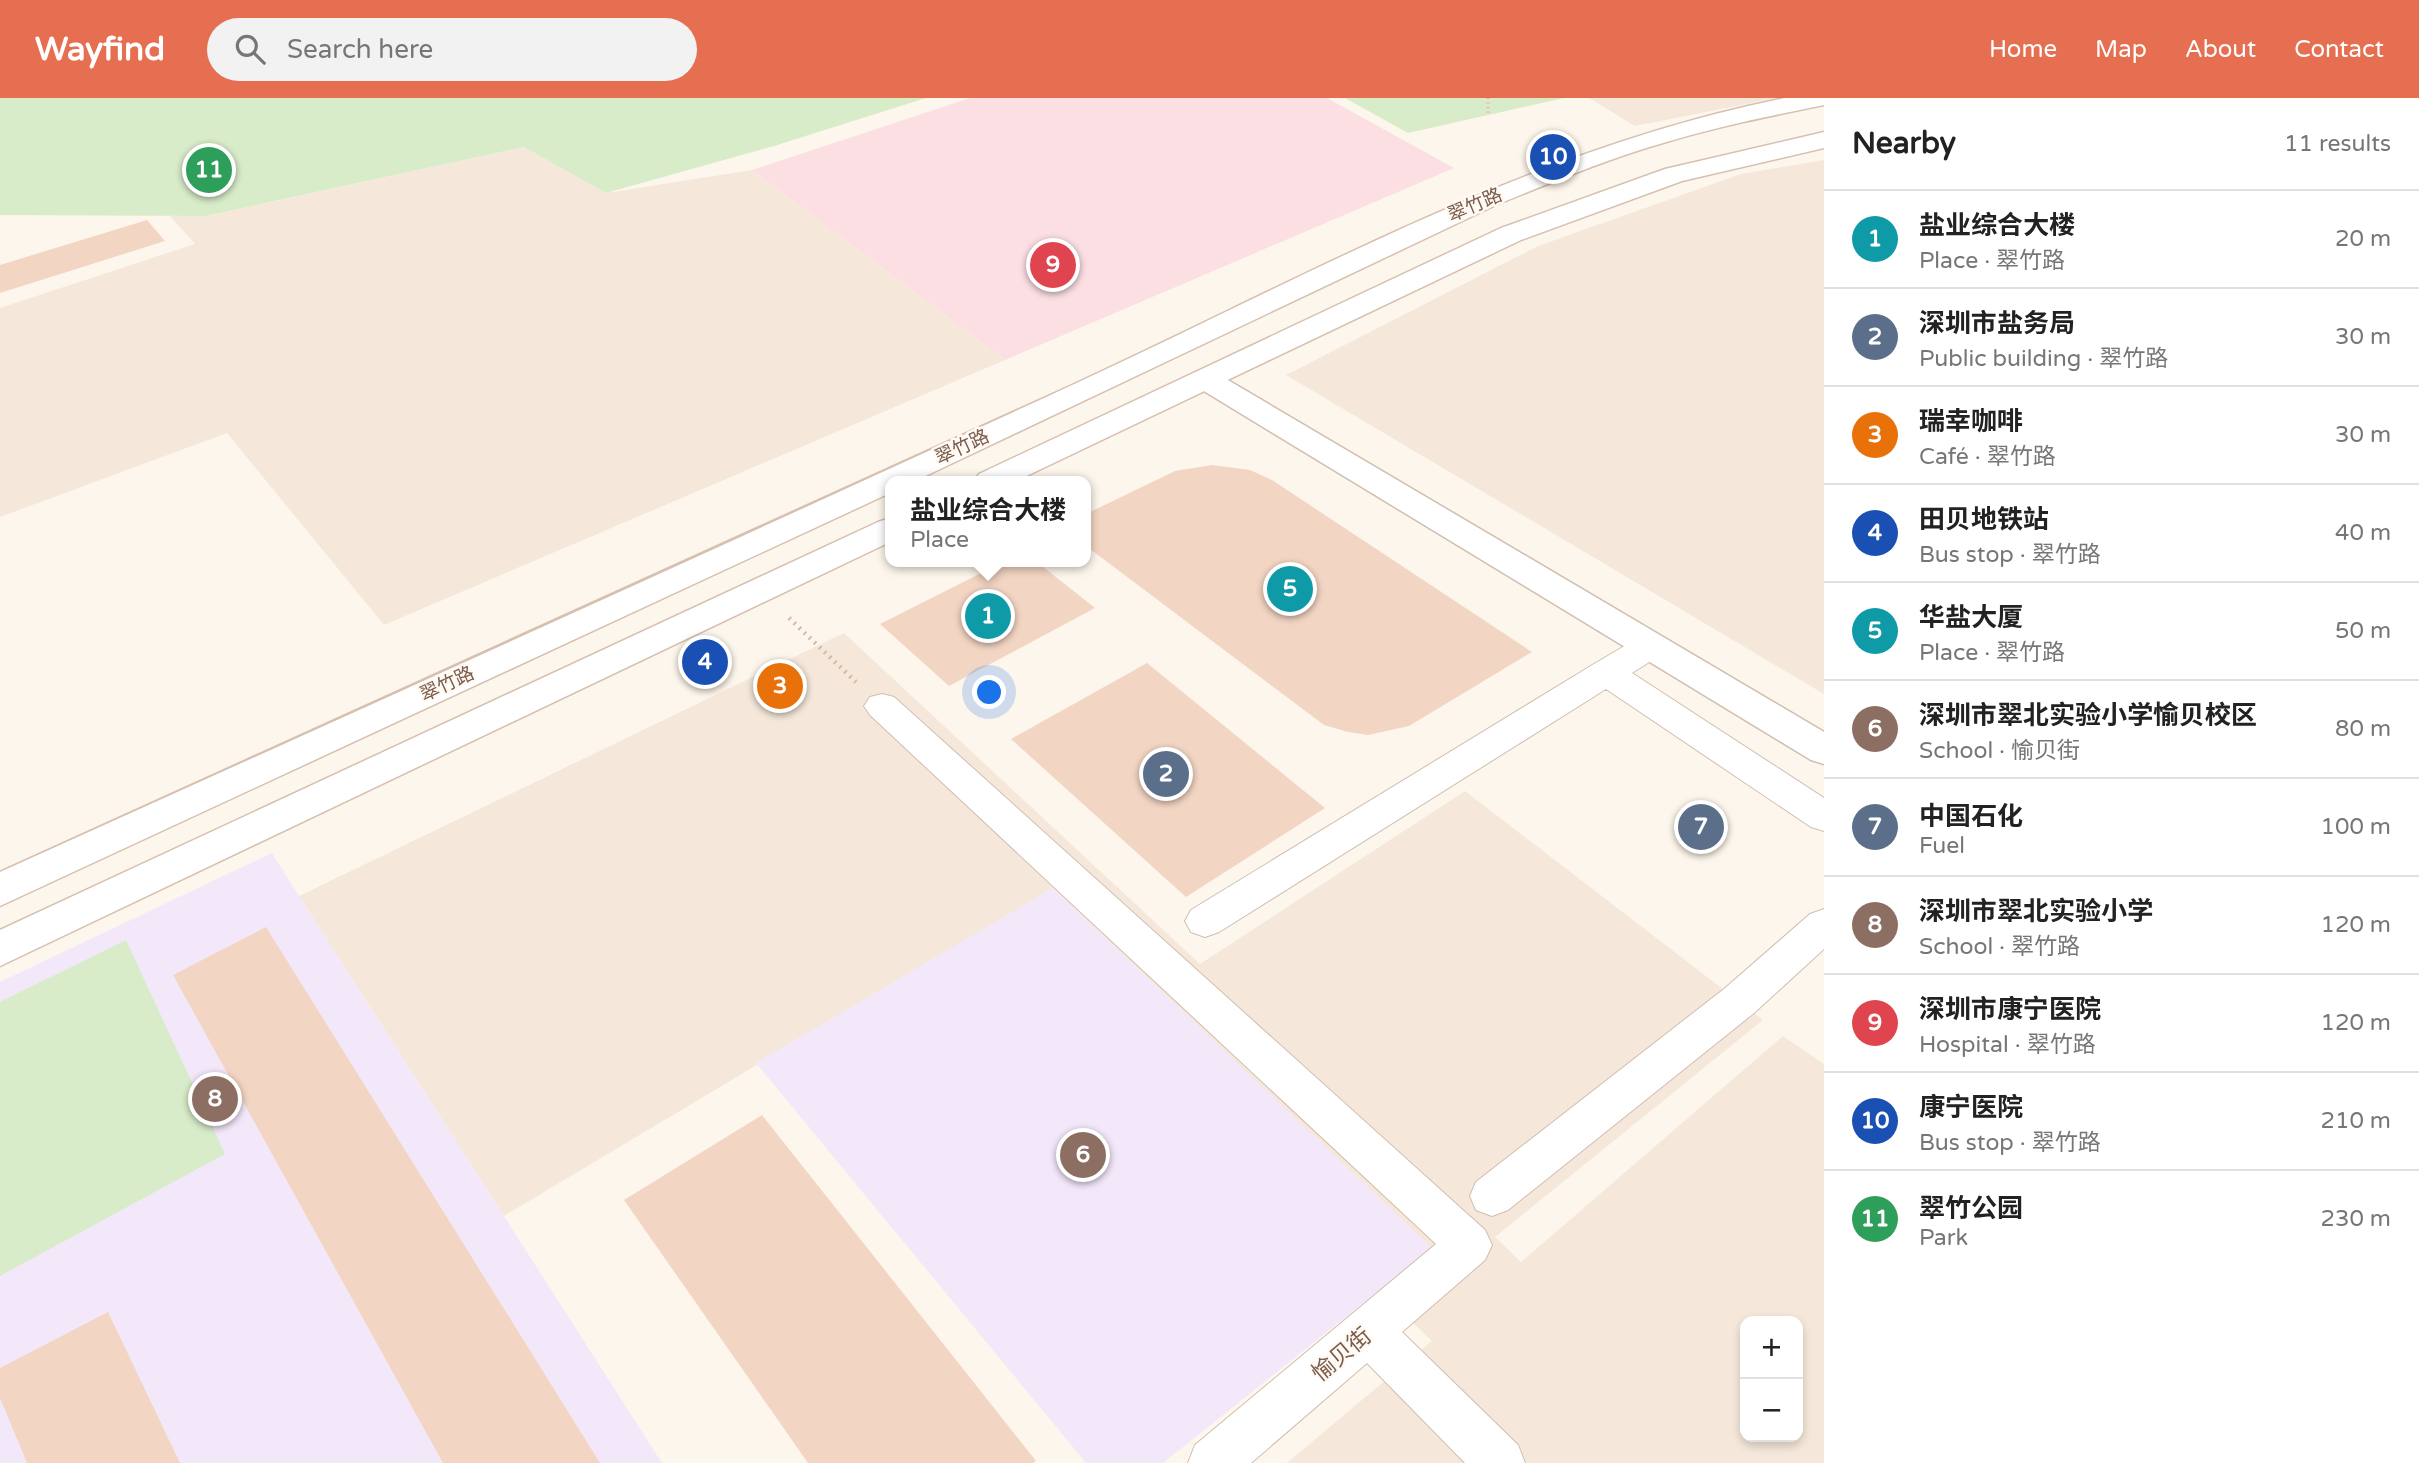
<!DOCTYPE html>
<html lang="en">
<head>
<meta charset="utf-8">
<style>
  body { margin:0; font-family:"Varela Round","Noto Sans SC",sans-serif; background:#f2f2f2; color:#222 }
  .controls { position:absolute; right:21px; bottom:21px; display:grid; overflow:hidden; border-radius:14px; box-shadow:0 4px 10px #0003 }
  .controls button { width:63px; height:63px; display:grid; place-items:center; padding:0; border:0; border-bottom:2px solid #e0e0e0; background:#fff; color:#222; font:35px sans-serif }
  .you { position:absolute; left:990px; top:595px; width:24px; height:24px; margin:-18px; border:5px solid #fff; border-radius:50%; background:#1a73e8; box-shadow:0 0 0 10px #1a73e833 }
  .badge { display:grid; place-items:center; width:46px; height:46px; border-radius:50%; background:#e76f51; color:#fff; font-size:23px; font-weight:700 }
  .pin { position:absolute; translate:-50% -50%; border:4px solid #fff; box-shadow:0 2px 7px #0006 }
  .popup { position:absolute; left:885px; top:378px; width:206px; height:91px; box-sizing:border-box; display:grid; place-content:center; border-radius:14px; background:#fff; filter:drop-shadow(0 2px 5px #0005); font-size:23px; white-space:nowrap; color:#767676 }
  .popup b { font-size:26px; color:#222 }
  .popup::after { content:''; position:absolute; left:50%; top:100%; margin-left:-14px; border:14px solid transparent; border-top-color:#fff }
  .list { margin:0; padding:0; list-style:none }
  h2 { display:flex; justify-content:space-between; align-items:center; height:91px; margin:0; padding:0 28px; font-size:30px }
  h2 small { font-size:23px; font-weight:400; color:#767676 }
  .list li { display:grid; grid-template-columns:46px 1fr auto; gap:21px; align-items:center; box-sizing:border-box; height:98px; padding:0 28px; border-top:2px solid #e0e0e0 }
  .list b { display:block; font-size:26px; white-space:nowrap }
  .list p { margin:0; font-size:23px; white-space:nowrap; color:#767676 }
  .list em { font-size:23px; font-style:normal; color:#767676 }
  .icon { flex:none; width:38px; height:38px; fill:none; stroke:currentColor; stroke-width:2; stroke-linecap:round; stroke-linejoin:round }
  .map { position:relative; flex:none; width:1824px; height:1365px; overflow:hidden }
  header { display:flex; align-items:center; gap:42px; box-sizing:border-box; height:98px; padding:0 35px; background:#e76f51; color:#fff }
  header strong { font-size:33px }
  nav { display:flex; gap:38px; margin-inline-start:auto; font-size:24px }
  .search { width:490px; height:63px; background:#f2f2f2; display:flex; align-items:center; gap:18px; box-sizing:border-box; padding:0 24px; border-radius:38px; color:#767676; font-size:26px }
  main { display:flex }
  aside { flex:1; background:#fff }
  .map>svg:first-child { display:block }
  .residential { fill:#f5e8da; fill-rule:evenodd }
  .education { fill:#f3e8fa }
  .medical { fill:#fbdfe3 }
  .green { fill:#d8ecc9 }
  .building { fill:#f3d5c3 }
  .lines { fill:none; stroke-linecap:round; stroke-linejoin:round }
  .minor-casing { stroke:#d1beb0; stroke-width:2 }
  .tertiary-casing { stroke:#d1beb0; stroke-width:3 }
  .secondary-casing { stroke:#d6c0b0; stroke-width:3 }
  .path-far1 { stroke:#d9b8a5; stroke-width:3.5; stroke-dasharray:1 3.5; stroke-linecap:butt }
  .path { stroke:#d9b8a5; stroke-width:4.5; stroke-dasharray:2 5; stroke-linecap:butt }
  .minor { fill:#fff; fill-rule:evenodd }
  .tertiary { fill:#fff; fill-rule:evenodd }
  .secondary { fill:#fff; fill-rule:evenodd }
  .labels { text-anchor:middle; dominant-baseline:central; stroke-width:5; stroke-linejoin:round; paint-order:stroke }
  .street-label { font-size:19px; fill:#7a5c4d; stroke:#fffaf3 }
  .near-street-label { font-size:23px; fill:#7a5c4d; stroke:#fffaf3 }
</style>
</head>
<body>
<header>
<strong>Wayfind</strong>
<div class="search"><svg class="icon" aria-label="search" viewBox="0 0 24 24"><circle cx="10" cy="10" r="6"/><path d="M15 15l6 6"/></svg>Search here</div>
<nav><a>Home</a><a>Map</a><a>About</a><a>Contact</a></nav>
</header>
<main>
<div class="map">
<svg width="1824" height="1365" viewBox="0 0 1824 1365">
  <rect width="100%" height="100%" fill="#fdf6ec"/>
  <path class="residential" d="M1589,0H1777L1635,28Z
    M524,49L606,95L752,72L1005,262L384,527L227,335L0,419V210L195,146L170,118H207Z
    M1824,62V596L1286,277L1538,148L1741,76Z
    M844,535L1200,866L1465,693L1763,922L1495,1139L1521,1164L1783,938L1824,966V1365H1287L1432,1243L1378,1192L1431,1150L1053,790L504,1118L299,798ZM1745,1223H1798V1339H1745Z"/>
  <path class="education" d="M272,755L299,798L662,1365H0V884Z
    M1053,790L1432,1150L1163,1365H1086L756,965Z"/>
  <path class="medical" d="M970,0H1327L1454,70L1005,262L752,72Z"/>
  <path class="green" d="M0,0H926L774,48L606,95L524,49L206,118L0,117Z
    M1345,0H1564L1408,35Z
    M126,842L225,1056L0,1178V904Z"/>
  <path class="building" d="M147,122L165,143L0,195V167Z
    M1212,367L1250,372L1272,382L1532,554L1409,628L1368,637L1348,634L1324,627L1086,448V416L1175,373Z
    M1003,464H1037L1095,510L949,588L880,526Z
    M1147,565L1325,710L1186,799L1011,641Z
    M266,829L600,1365H443L173,877Z
    M762,1017L1036,1363L1033,1365H808L624,1102Z
    M108,1214L180,1365H27L0,1300V1270Z"/>
  <g class="lines">
    <g class="minor-casing">
      <path id="minor" d="M1650,536L1662,540L1667,548L1662,556L1632,575L1824,700V733L1811,729L1606,591L1219,834L1205,839L1191,834L1185,823L1191,812L1594,566L1638,540Z
        M882,596L894,599L1485,1132L1492,1147L1485,1162L1402,1234L1518,1347L1525,1365H1465L1367,1265L1251,1365H1188L1195,1347L1436,1146L870,617L864,608L870,599Z
        M1824,811V851L1754,915L1508,1112L1492,1118L1476,1112L1470,1098L1476,1084L1724,891L1810,816Z"/>
    </g>
    <g class="tertiary-casing">
      <path id="tertiary" d="M1205,272L1216,275L1824,634V666L1811,662L1194,287L1190,281L1194,275Z"/>
    </g>
    <g class="secondary-casing">
      <path id="secondary" d="M1785,0H1824V7C1770,18 1716,29 1663,45C1607,61 1553,84 1498,106L915,383H890V395L0,808V774C357,613 714,452 1070,288C1305,180 1529,51 1785,0Z
        M1824,34V50L1682,83L1521,142L1016,383H974L979,376L1501,130L1665,71Z
        M890,420V444L0,868V832L878,424Z"/>
    </g>
    <path class="path-far1" d="M1488,0V17"/>
    <path class="path" d="M789,520L856,584"/>
    <use href="#minor" class="minor"/>
    <use href="#tertiary" class="tertiary"/>
    <use href="#secondary" class="secondary"/>
  </g>
  <g class="labels">
    <g class="street-label">
      <text transform="translate(1475 107) rotate(-23)">翠竹路</text>
      <text transform="translate(962 349) rotate(-25)">翠竹路</text>
      <text transform="translate(447 586) rotate(-25)">翠竹路</text>
    </g>
    <g class="near-street-label">
      <text transform="translate(1342 1257) rotate(-40)">愉贝街</text>
    </g>
  </g>
</svg>
<div class="controls">
<button>+</button>
<button>−</button>
</div>
<div class="you"></div>
<div class="pin badge" style="left:988px;top:518px;background:#0f9aa8">1</div>
<div class="popup"><b>盐业综合大楼</b>Place</div>
<div class="pin badge" style="left:1166px;top:676px;background:#5c6f8a">2</div>
<div class="pin badge" style="left:780px;top:588px;background:#e8710a">3</div>
<div class="pin badge" style="left:705px;top:564px;background:#1a4fb4">4</div>
<div class="pin badge" style="left:1290px;top:491px;background:#0f9aa8">5</div>
<div class="pin badge" style="left:1083px;top:1057px;background:#8d6e63">6</div>
<div class="pin badge" style="left:1701px;top:729px;background:#5c6f8a">7</div>
<div class="pin badge" style="left:215px;top:1001px;background:#8d6e63">8</div>
<div class="pin badge" style="left:1053px;top:167px;background:#e0444e">9</div>
<div class="pin badge" style="left:1553px;top:59px;background:#1a4fb4">10</div>
<div class="pin badge" style="left:209px;top:72px;background:#2e9e5b">11</div>
</div>
<aside>
<h2>Nearby<small>11 results</small></h2>
<ul class="list">
<li><span class="badge" style="background:#0f9aa8">1</span><div><b>盐业综合大楼</b><p>Place · 翠竹路</p></div><em>20 m</em></li>
<li><span class="badge" style="background:#5c6f8a">2</span><div><b>深圳市盐务局</b><p>Public building · 翠竹路</p></div><em>30 m</em></li>
<li><span class="badge" style="background:#e8710a">3</span><div><b>瑞幸咖啡</b><p>Café · 翠竹路</p></div><em>30 m</em></li>
<li><span class="badge" style="background:#1a4fb4">4</span><div><b>田贝地铁站</b><p>Bus stop · 翠竹路</p></div><em>40 m</em></li>
<li><span class="badge" style="background:#0f9aa8">5</span><div><b>华盐大厦</b><p>Place · 翠竹路</p></div><em>50 m</em></li>
<li><span class="badge" style="background:#8d6e63">6</span><div><b>深圳市翠北实验小学愉贝校区</b><p>School · 愉贝街</p></div><em>80 m</em></li>
<li><span class="badge" style="background:#5c6f8a">7</span><div><b>中国石化</b><p>Fuel</p></div><em>100 m</em></li>
<li><span class="badge" style="background:#8d6e63">8</span><div><b>深圳市翠北实验小学</b><p>School · 翠竹路</p></div><em>120 m</em></li>
<li><span class="badge" style="background:#e0444e">9</span><div><b>深圳市康宁医院</b><p>Hospital · 翠竹路</p></div><em>120 m</em></li>
<li><span class="badge" style="background:#1a4fb4">10</span><div><b>康宁医院</b><p>Bus stop · 翠竹路</p></div><em>210 m</em></li>
<li><span class="badge" style="background:#2e9e5b">11</span><div><b>翠竹公园</b><p>Park</p></div><em>230 m</em></li>
</ul>
</aside>
</main>
</body>
</html>
